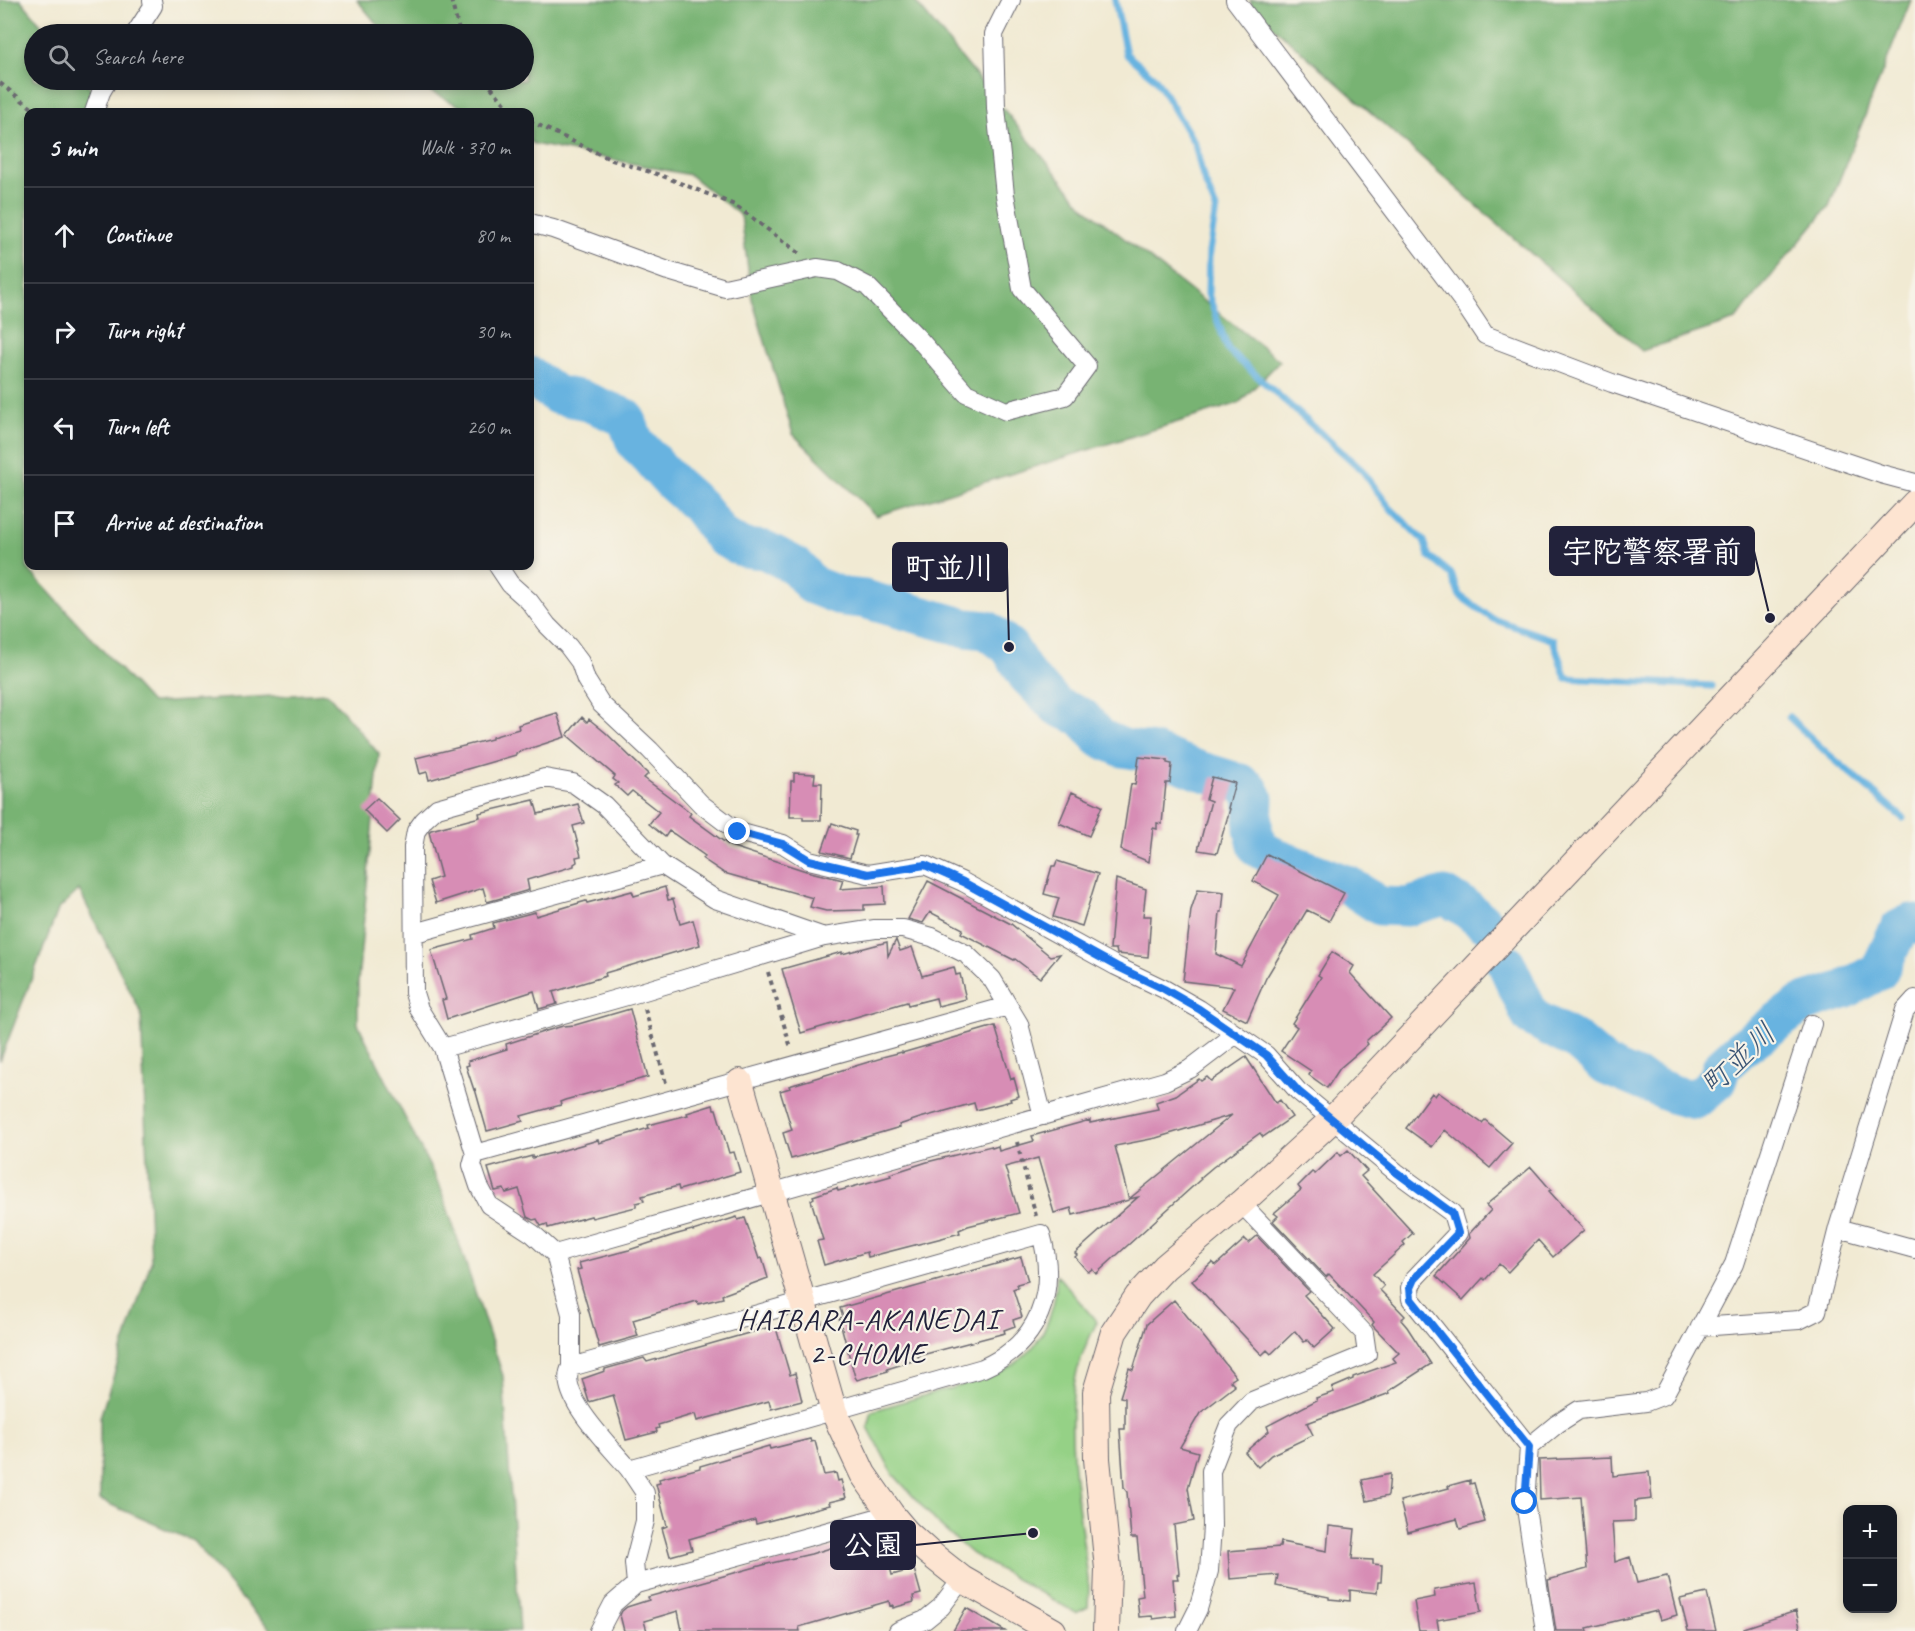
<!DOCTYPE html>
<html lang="en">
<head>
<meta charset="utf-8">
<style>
  body { margin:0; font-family:Caveat,"Klee One",sans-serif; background:#20242c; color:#f1f3f6 }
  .controls { position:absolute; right:18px; bottom:18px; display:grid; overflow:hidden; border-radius:12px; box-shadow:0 3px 9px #0003 }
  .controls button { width:54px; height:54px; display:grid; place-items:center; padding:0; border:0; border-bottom:2px solid #363941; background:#171b24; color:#f1f3f6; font:30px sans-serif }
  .stop { position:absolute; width:18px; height:18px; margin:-14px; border:4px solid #1a73e8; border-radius:50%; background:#fff }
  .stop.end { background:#1a73e8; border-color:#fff; box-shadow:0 2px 6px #0008 }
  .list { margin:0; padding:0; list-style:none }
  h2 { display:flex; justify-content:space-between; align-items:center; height:78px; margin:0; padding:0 24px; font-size:26px }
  h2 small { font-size:20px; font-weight:400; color:#9ea1a6 }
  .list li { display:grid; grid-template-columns:39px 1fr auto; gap:18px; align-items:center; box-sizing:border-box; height:96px; padding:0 24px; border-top:2px solid #363941 }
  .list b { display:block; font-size:22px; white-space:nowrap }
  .list em { font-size:20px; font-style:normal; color:#9ea1a6 }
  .icon { flex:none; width:33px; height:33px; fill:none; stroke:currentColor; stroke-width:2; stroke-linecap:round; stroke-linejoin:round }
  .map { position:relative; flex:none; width:1915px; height:1631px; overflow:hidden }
  .search { position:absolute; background:#171b24; box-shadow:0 3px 9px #0003; left:24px; top:24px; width:510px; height:66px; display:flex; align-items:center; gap:15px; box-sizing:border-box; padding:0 21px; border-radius:33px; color:#9ea1a6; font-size:22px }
  .panel { position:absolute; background:#171b24; box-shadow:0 3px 9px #0003; left:24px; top:108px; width:510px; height:462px; border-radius:12px }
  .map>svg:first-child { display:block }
  .green { fill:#95d186; stroke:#5c7a60; stroke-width:1.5 }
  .forest { fill:#78b373; stroke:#4d6a57; stroke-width:1.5 }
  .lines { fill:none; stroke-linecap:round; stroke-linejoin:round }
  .stream { stroke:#67b3e0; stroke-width:7 }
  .river { stroke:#67b3e0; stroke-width:39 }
  .building { fill:#d78db5 }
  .street-casing { stroke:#6a6870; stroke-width:20 }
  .secondary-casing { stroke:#6a6870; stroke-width:28 }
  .path { stroke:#6a6870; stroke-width:4; stroke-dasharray:4.5 4.5; stroke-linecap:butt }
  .street { stroke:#fff; stroke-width:18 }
  .secondary { stroke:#fde4d1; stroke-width:26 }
  .route { stroke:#1a73e8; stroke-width:8 }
  .labels { text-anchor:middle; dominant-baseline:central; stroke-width:4.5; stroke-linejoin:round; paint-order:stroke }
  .water-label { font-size:30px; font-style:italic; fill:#3a5575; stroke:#f7f3e8 }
  .neighbourhood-label { font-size:30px; letter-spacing:1.5px; fill:#22223b; stroke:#f7f3e8 }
  .leader { fill:none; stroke:#22223b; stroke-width:2 }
  .callout-dot { fill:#22223b; stroke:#f7f3e8; stroke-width:2 }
  .callout { fill:#22223b; stroke:#22223b; stroke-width:2 }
  .callout-label { font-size:30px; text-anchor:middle; font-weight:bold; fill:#fff }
</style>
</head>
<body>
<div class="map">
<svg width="1915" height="1631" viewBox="0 0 1915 1631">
  <rect width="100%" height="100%" fill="#f7f3e8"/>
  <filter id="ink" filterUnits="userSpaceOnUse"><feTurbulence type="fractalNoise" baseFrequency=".0167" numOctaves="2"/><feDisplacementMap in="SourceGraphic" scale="12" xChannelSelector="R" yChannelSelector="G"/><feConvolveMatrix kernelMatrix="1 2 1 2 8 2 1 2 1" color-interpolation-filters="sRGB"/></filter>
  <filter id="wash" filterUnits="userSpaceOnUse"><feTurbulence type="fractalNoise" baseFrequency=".008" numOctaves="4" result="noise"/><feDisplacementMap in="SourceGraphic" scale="24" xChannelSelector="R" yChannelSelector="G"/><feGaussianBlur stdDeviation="1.35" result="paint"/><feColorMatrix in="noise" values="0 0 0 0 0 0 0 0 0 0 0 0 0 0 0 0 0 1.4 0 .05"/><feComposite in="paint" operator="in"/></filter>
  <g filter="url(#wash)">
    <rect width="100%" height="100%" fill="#f1ead3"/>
    <path class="green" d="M1057,1275L1097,1322C1087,1342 1077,1364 1074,1386C1066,1452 1082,1523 1089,1588L1088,1607L1076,1613L972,1554L941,1527L893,1474L868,1427L872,1411C899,1403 925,1395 952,1388C969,1383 988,1379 1004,1370C1041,1352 1056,1313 1057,1275Z"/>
    <path class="forest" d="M0,0H21L49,34H34V80H84L111,112H28L27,568L151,703L327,693L379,754L358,982V1024L441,1189L503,1376L520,1631H273L255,1614L193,1541L100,1500V1417L151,1262L141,1013L79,890L58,910L0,1061Z
      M357,0H914L1083,206L1280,361L1239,403L876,516L793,434L752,299L741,216L690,175L534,144L530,141V112H472L431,92L421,80H524V34H385Z
      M1250,0H1911L1829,206L1735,320L1642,351L1253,9Z"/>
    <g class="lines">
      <path class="stream" d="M1115,0L1126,54L1156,79L1195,144L1203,177L1216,209L1209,252L1208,294L1228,350L1362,470L1389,507L1424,541L1429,556L1451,574L1460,596L1493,619L1553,640L1566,678L1712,686
        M1789,717L1828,754L1903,818"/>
      <path class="river" d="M530,376L557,395L583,400L626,418L635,442L673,483L699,506L722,537L744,548L765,550L797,567L812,585L843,597L864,599L966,628L987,630L1009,647L1027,676L1058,707L1082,717L1100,738L1123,748L1154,753L1198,770L1240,783L1250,790L1254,798L1253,829L1258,848L1279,859L1348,885L1380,906L1407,907L1445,896L1463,906L1483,922
        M1506,963L1531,1017L1578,1042L1606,1066L1675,1095L1695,1100L1717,1081L1722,1066L1743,1047L1803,1003L1844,990L1879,971L1899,929L1911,923L1915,925"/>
    </g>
    <g id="blocks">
      <path class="building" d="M557,713L565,737L516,753V755L429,780L427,772L420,774L416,758L492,739V737L519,729L518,725Z
        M582,717L587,722L589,719L606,733L648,774L644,778L691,813L689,816L730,846L806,871L843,880L840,889L884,886L885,904L864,905V910L826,911L810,907L813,898L724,873L703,859L705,856L674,834L669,831L665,837L649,824L659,812L632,791L627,796L615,785L618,783L613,779L615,776L567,735Z
        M1139,757L1167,760V763L1172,764L1170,783H1166L1162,824L1157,823V829L1153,828L1149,862L1121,850L1131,784L1135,785Z
        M794,773L815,774L814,783H822L821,820H803V817H790L791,781H794Z
        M1212,777L1235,783L1228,808L1230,809L1217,853L1198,850L1211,801L1206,799Z
        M1072,792L1102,806L1089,836L1059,823Z
        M377,798L400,820L387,833L364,810Z
        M534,800L538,814L578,804L584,823L573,826L581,856L576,857L577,862L574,864V866L527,880L529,890L487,902L483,888L436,903L429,881L441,877L429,832L431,830L480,817L479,813Z
        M832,823L856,831L855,835H857L850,858L822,851Z
        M1267,854L1344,893L1329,921L1307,910L1266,978L1247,1021L1223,1009L1234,987L1183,981L1191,910L1198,889L1224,892L1222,912H1220L1216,954L1241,966L1279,895L1253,881Z
        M1057,861L1098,874L1082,926L1053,917L1059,898L1044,894L1052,866H1055Z
        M1116,879L1146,889L1143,916H1151L1148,957L1117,954L1116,949H1110Z
        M928,881L1011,924L1050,956L1060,954L1040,978L1015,959L1014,960L961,933L963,929L930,912L923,923L908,919Z
        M665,887L668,900L673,899L680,924L693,920L700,945L605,973L606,976L553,992L557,1004L539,1009L534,991L447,1019L442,1000L446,999L431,950L473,939L472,935L494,928L493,923L535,912L536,916L586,901L587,903L632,891L634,896Z
        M896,940L900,951L912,947L922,976L954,967L956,975L960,974L966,999L938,1006L936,998L908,1005L907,1002L801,1033L782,969L842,952V954L887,942L888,956Z
        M1332,952L1354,966L1350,973L1391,1018L1366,1041L1368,1044L1340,1068L1327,1088L1309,1075L1311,1071L1281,1051L1297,1027L1292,1023L1321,977L1318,975Z
        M630,1009L648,1077L565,1100L560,1102L561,1105L521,1116L523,1121L487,1131L475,1089L474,1090L466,1066L469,1065L468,1061L507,1049L506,1044L546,1031L563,1026L575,1025Z
        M995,1026L1011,1079L1014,1078L1019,1096L1010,1099L1011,1101L976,1110L974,1103L920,1118L899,1125L900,1127L791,1159L783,1133L792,1130L780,1091L790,1088L789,1086L882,1058V1057L902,1052V1053Z
        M1246,1057L1276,1103L1280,1100L1292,1117L1263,1137L1260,1133L1213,1167L1200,1178L1201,1179L1096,1274L1092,1269L1088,1272L1075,1257L1077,1255L1075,1253L1138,1197L1129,1199L1232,1115L1156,1138L1115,1146L1129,1200L1073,1215L1071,1208L1054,1213L1038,1158L1005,1167L1019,1213L968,1226L959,1230L960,1233L942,1238L868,1257L867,1252L824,1265L817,1241L823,1240L811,1200L814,1198L813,1196L837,1188L838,1191L891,1176L890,1174L927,1162L991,1146L992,1148L998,1146L999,1151L1034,1141L1032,1136L1090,1120V1123L1158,1109L1156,1102L1176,1095L1199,1079L1201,1081L1207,1077L1211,1081Z
        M1438,1092L1482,1123L1485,1120L1512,1143L1490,1168L1445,1130L1432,1147L1406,1128L1432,1093L1435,1096Z
        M713,1105L714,1109H716L729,1153L734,1152L740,1172L679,1190L678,1186L642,1196L644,1201L636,1203V1207L592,1218L591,1216L548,1228L547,1224L541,1226L537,1219L533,1220L527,1217L519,1189L506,1193L504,1189L495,1191L488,1168L532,1156V1158L557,1152L598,1140L599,1143L649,1128L648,1125L688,1115L687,1113Z
        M1348,1150L1367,1171L1361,1176L1413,1233L1403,1242L1405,1245L1373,1274L1384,1286L1380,1290L1405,1316L1401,1320L1407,1327L1431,1364L1389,1391L1390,1393L1307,1423L1313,1435L1271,1455L1258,1467L1245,1452L1269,1431L1267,1426L1317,1400L1316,1398L1334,1392L1332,1388L1353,1379V1377L1396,1362L1393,1358L1399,1353L1372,1325L1374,1322L1329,1274L1326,1277L1273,1221L1278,1216L1274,1213L1301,1190L1298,1186L1312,1172L1315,1174L1338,1152L1341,1156Z
        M1531,1167L1551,1190L1549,1191L1584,1230L1553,1257L1538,1240L1508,1272L1499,1264L1485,1280L1483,1278L1463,1300L1436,1276L1470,1238L1469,1234L1491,1210L1486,1205Z
        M737,1217L738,1220L745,1218L759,1259L762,1258L768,1278L722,1295L723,1298L698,1304L697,1301L633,1320L638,1336L599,1347L577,1270L581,1269L579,1263L629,1250L674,1235L692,1230L693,1231Z
        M1257,1236L1309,1291L1304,1295L1335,1329L1314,1348L1307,1340L1304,1342L1295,1331L1271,1354L1267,1350L1262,1355L1192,1281L1212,1262L1216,1265L1245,1239L1249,1243Z
        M1021,1257L1028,1281L1017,1284L1018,1287L1013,1289L1022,1317L1013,1320L1015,1326L1004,1330L1005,1333L918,1356L919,1359L887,1369L888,1371L857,1380L855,1377L839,1318L843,1317L840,1308Z
        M1174,1300L1236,1377L1230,1381L1235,1386L1200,1413L1180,1447L1198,1452L1188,1488L1194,1521L1174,1525L1179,1574L1177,1575L1178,1579H1173L1176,1616L1153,1619L1152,1616L1139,1617L1137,1597L1143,1596L1137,1538H1131L1127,1492L1124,1488L1120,1429H1125V1398L1120,1397L1129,1368L1133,1370L1147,1324Z
        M770,1327L771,1329L776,1328L790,1375L795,1373L802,1401L771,1409L769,1401L697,1421L695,1414L658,1425L659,1428L656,1429L657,1432L626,1440L613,1395L589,1402L582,1379L605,1371V1369L644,1358L647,1362Z
        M810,1439L811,1442L815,1441L824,1475L836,1473L838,1481L841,1480L846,1498L829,1502L830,1505L756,1524L755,1520L689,1539L692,1550L670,1556L662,1528L667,1526L656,1484L660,1483L659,1479L700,1468V1466L769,1446L770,1449Z
        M1612,1457L1613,1476L1649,1472L1652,1499L1635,1501V1521L1612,1522L1615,1562L1630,1557L1637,1583L1667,1576L1677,1615L1660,1620L1657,1611L1587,1628L1588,1631H1556L1548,1580L1587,1569L1581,1497L1540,1500L1539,1460Z
        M1390,1474L1388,1496L1367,1501L1362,1480Z
        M1470,1480V1484L1474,1483L1485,1522L1460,1529L1457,1519L1408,1532L1400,1501L1449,1488L1448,1486Z
        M1329,1526L1355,1529L1352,1559L1373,1560V1564L1382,1565L1381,1582H1378L1377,1593L1350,1590V1601L1329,1599V1597L1276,1586L1278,1575L1230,1579L1228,1551L1280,1547L1281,1542L1327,1551Z
        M873,1535L875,1540L883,1538L892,1575L914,1569L921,1594L913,1596L914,1602L893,1608V1605L890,1606L889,1601L799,1627L800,1631H682L678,1611L644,1621L647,1631H624L620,1615L622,1611L627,1607L649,1600L648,1597L763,1565L811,1554Z
        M1476,1583L1481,1612L1437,1620L1439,1631H1419L1414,1601L1435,1597L1434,1590Z
        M1707,1593L1716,1631H1688L1680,1599Z
        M966,1608L1005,1631H953Z
        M1796,1611L1801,1631H1745L1744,1628Z"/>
    </g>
  </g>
  <g filter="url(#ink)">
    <use href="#blocks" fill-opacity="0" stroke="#6a6870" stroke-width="1.5"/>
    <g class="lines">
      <g class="street-casing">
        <path id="street" d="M1235,0L1461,299L1485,335L1612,383L1881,474L1915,483
          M135,34L153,6L152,0
          M94,112L101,92L108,80
          M530,223L553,229L668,271L725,288L817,268L838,271L867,286L918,338L966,393L1006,411L1065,396L1087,366L1022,289L1005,195L996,108L994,34L1011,0
          M498,566L510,584L529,601L547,625L568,646L580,662L586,680L601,704L650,750L701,804L738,832L783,844L809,860L868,874L925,865L963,882L1116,966L1164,989L1199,1009L1266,1055L1298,1091L1396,1172L1452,1213L1458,1233L1414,1279L1410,1288L1411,1299L1529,1447L1525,1502L1545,1631
          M415,933L662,865
          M824,937L715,899L662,865L604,805L573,783L545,778L437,808L424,820L416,831L413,847L414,993L419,1009L443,1048L475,1154L472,1165L479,1186L489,1205L533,1234L555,1254L571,1314V1367L1041,1234C1058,1292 1039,1343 983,1368L629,1469L645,1493V1521L634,1563L636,1584L891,1514
          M443,1048L641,992L824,937L875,929H903L932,937L966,954L992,979L1019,1024L1043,1116
          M475,1154L1008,1006
          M1838,1228L1915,1249
          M555,1254L1165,1081L1190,1069L1236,1034
          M1700,1327L1799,1320L1817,1311L1838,1228L1905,1010L1915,999
          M571,1367C555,1394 612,1448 629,1469
          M1529,1447L1557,1424L1579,1410L1646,1402L1664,1395L1734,1264L1812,1024
          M599,1631L613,1604L636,1584
          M898,1631L925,1620L941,1607L962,1579
          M1187,1631L1198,1609L1209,1571L1212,1526L1211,1471L1229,1425L1252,1401L1367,1354L1364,1333L1241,1203"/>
      </g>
      <g class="secondary-casing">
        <path id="secondary" d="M740,1082L834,1412L863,1474L891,1514L907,1533L928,1552L962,1579L1053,1631
          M1106,1631L1108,1569L1097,1459L1096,1392L1114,1332L1138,1296L1165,1267L1241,1203L1333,1119L1915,503"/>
      </g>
      <path class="path" d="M451,0L460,34
        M485,80L512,112
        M0,83L37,112
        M530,121L612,160L660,175L735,205L799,253
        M768,972L791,1048
        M645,1009L666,1083
        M1017,1142L1036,1216"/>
      <use href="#street" class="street"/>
      <use href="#secondary" class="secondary"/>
    </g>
  </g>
  <g class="lines" filter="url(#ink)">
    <path class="route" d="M738,832L783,844L809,860L868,874L925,865L963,882L1116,966L1164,989L1199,1009L1266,1055L1298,1091L1396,1172L1452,1213L1458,1233L1414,1279L1410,1288L1411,1299L1529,1447L1525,1502"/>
  </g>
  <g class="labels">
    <g class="water-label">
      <text transform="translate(1738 1059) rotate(-43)">町並川</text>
    </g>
    <g class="neighbourhood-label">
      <text x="868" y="1319">HAIBARA-AKANEDAI<tspan x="868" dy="34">2-CHOME</tspan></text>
    </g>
  </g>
  <path class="leader" d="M1770 618L1754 551M1009 647L1007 567M1033 1533L915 1545"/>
  <g class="callout-dot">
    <circle cx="1770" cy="618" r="6"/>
    <circle cx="1009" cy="647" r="6"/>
    <circle cx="1033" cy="1533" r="6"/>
  </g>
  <g class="callout">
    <rect x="1550" y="527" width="204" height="48" rx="6"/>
    <rect x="893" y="543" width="114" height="48" rx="6"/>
    <rect x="831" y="1521" width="84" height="48" rx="6"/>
  </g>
  <g class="callout-label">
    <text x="1652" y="562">宇陀警察署前</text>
    <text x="950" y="578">町並川</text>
    <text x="873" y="1555">公園</text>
  </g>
</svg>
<div class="controls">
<button>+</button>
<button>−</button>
</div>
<div class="stop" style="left:1525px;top:1502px"></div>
<div class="stop end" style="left:738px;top:832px"></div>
<div class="search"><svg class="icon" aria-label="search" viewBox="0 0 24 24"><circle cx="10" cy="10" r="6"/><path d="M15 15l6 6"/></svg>Search here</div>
<section class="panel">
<h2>5 min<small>Walk · 370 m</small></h2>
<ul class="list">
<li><svg class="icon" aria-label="ahead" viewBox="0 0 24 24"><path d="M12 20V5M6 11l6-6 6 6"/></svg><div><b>Continue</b></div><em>80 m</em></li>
<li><svg class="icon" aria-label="right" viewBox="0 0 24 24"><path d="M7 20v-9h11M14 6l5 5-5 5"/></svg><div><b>Turn right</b></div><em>30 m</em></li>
<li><svg class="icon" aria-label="left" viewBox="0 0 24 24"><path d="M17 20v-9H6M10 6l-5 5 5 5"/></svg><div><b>Turn left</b></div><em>260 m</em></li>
<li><svg class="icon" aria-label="arrive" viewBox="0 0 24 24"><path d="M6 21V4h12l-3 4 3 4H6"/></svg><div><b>Arrive at destination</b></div></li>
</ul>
</section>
</div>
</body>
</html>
